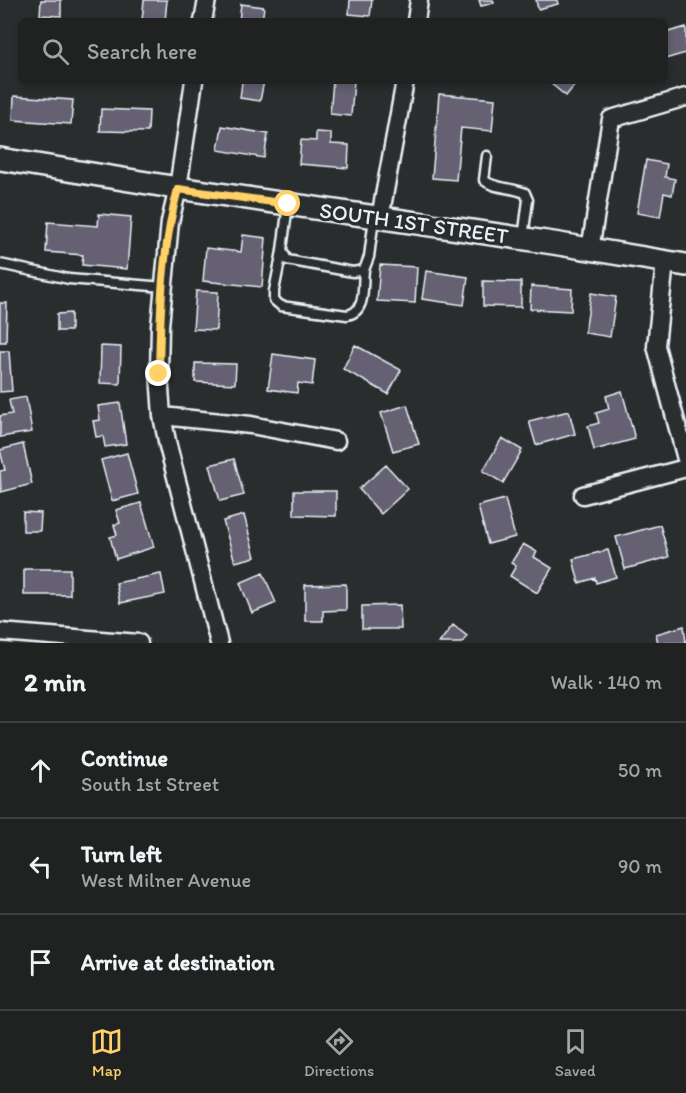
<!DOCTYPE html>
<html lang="en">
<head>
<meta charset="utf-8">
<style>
  body { margin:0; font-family:Itim,sans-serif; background:#282a2a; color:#f1f3f6 }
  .stop { position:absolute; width:18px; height:18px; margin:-14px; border:4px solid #ffd166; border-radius:50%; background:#fff }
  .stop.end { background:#ffd166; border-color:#fff; box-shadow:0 2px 6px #0008 }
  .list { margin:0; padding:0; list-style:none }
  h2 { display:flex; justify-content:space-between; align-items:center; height:78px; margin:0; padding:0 24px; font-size:26px }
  h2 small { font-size:20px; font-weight:400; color:#a2a4a5 }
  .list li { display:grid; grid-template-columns:39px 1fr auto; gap:18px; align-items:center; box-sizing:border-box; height:96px; padding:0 24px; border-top:2px solid #3d3f40 }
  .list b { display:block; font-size:22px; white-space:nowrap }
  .list p { margin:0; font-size:20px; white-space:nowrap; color:#a2a4a5 }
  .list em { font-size:20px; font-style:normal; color:#a2a4a5 }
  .icon { flex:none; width:33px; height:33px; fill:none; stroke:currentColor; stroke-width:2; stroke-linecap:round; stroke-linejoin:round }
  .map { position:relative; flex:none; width:686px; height:643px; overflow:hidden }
  .search { position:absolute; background:#202222; box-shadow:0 3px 9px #0003; left:18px; right:18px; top:18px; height:66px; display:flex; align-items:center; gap:15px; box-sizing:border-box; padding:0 21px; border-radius:9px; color:#a2a4a5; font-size:22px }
  .sheet { height:366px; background:#202222 }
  nav { display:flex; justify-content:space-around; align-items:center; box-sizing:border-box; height:84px; border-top:2px solid #3d3f40; background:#202222; font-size:16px; color:#a2a4a5 }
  nav a { display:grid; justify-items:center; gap:3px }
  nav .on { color:#ffd166 }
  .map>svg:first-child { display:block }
  .building { fill:#656072; stroke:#e8f1f8; stroke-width:1.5 }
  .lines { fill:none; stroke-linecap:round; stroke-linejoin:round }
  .service-casing { stroke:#e8f1f8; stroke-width:13 }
  .minor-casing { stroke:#e8f1f8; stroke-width:21 }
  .tertiary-casing { stroke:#e8f1f8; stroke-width:26 }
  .service { stroke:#2a2d2e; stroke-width:8 }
  .minor { stroke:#2a2d2e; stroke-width:16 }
  .tertiary { stroke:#2a2d2e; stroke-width:21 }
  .route { stroke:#ffd166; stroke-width:8 }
  .labels { text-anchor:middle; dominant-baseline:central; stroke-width:6; stroke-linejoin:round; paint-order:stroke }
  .street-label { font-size:22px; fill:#e8f1f8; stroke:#2a2d2e }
</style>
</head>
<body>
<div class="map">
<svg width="686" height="643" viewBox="0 0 686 643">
  <rect width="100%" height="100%" fill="#2a2d2e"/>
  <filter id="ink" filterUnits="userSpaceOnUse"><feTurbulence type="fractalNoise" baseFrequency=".0167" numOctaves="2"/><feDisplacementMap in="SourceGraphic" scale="12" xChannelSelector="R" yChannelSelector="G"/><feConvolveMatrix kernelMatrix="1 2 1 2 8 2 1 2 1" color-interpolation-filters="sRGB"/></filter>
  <g filter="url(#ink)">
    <path class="building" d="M41,0H61V16L40,15Z
      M144,0H167L165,21H142Z
      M350,0H372L370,16L349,14Z
      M479,0H493L494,3L481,6Z
      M536,0H557L558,4L538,9Z
      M241,4L264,7L262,21H239Z
      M665,25L668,32L686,27V53L665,59Z
      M238,81H264L260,101L240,98L242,82Z
      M333,81H354L351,116L330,114Z
      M552,81H578L566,96L550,83Z
      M439,94L495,99L492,131L461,128L456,180L432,178Z
      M14,96L73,100L71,124L13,120Z
      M101,109L149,111L148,132L100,131Z
      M222,126L268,134L264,158L218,150Z
      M316,132L331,133V144L349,145L348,168L299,164L301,140L316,141Z
      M646,160L667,164L665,177L675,179L672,195L664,193L660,217L637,213Z
      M99,214L131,217L127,269L82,265L83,255L46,252L48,222L98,226Z
      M243,235L266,238L262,287L203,281L206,248L241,252Z
      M380,265L417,267L415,303L377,301Z
      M426,271L468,277L464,305L422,299Z
      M483,281L521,282V307L483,306Z
      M531,286L572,289L571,311L530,309Z
      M196,291L218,292L216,330L193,329Z
      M591,293L616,297L610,337L585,333Z
      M0,303H7L6,342H0Z
      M71,313V331H57V314Z
      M355,345L401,370L388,394L343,369Z
      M101,346L121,347L120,384L100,383Z
      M0,351H9L12,391L0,392Z
      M273,354L315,360L312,385L298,383L297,393L268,389Z
      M195,363L236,364L235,384L195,382Z
      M622,391L635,439L594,450L588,426L599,423L596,413L609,409L606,396Z
      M26,397L32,432L0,437V416L12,414L9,400Z
      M120,403L126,444L105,447L103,436L96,437L93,421L100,420L98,406Z
      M407,405L419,444L393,451L381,413Z
      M569,411L575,434L536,445L529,421Z
      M502,438L522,450L503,483L483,471Z
      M23,444L32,484L1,492L0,471L5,470L0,450Z
      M127,453L138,494L112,501L101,460Z
      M234,459L244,495L220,501L210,465Z
      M386,465L408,489L381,514L359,489Z
      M294,491H336V516L294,515Z
      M505,499L515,537L488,544L478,506Z
      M141,503L154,547L116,559L110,537L117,535L114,525L120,523L116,510Z
      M23,512L41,513L40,531H23Z
      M244,515L255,557L235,562L223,521Z
      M660,525L669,557L625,569L616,537Z
      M523,544L537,552L534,557L552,568L537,593L510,576L516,566L511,563Z
      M608,550L616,577L596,583L595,578L579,583L573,559Z
      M24,569H70V595H24Z
      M263,573L276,603L252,613L240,583Z
      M161,574L165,594L120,603L116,583Z
      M346,584V610L323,611V621H305V585Z
      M400,605L401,629H362V606Z
      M453,625L467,636L462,643H439Z
      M684,626L686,643H658L656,634Z"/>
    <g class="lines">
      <g class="service-casing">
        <path id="service" d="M487,156L484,180C494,189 512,187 525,193L528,200L523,238
          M288,205L282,250L287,260L353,272L364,270L369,257L374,218
          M282,251L274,291V300L281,306L347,315C367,312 362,286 364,270
          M0,264L69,279L164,287"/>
      </g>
      <g class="minor-casing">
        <path id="minor" d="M203,21L207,0
          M416,21L419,0
          M194,81L178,188L170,222L160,326L159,374L162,416L168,446L219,643
          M380,218L405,81
          M590,250L611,119L686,97
          M665,262L656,346L686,459
          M162,416L251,425L336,441
          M583,495L686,468
          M0,632L139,643"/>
      </g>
      <g class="tertiary-casing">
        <path id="tertiary" d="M0,159L178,188L553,243L686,265"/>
      </g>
      <use href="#service" class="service"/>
      <use href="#minor" class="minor"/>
      <use href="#tertiary" class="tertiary"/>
    </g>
  </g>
  <g class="lines" filter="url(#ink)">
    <path class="route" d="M159,374C160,314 162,246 178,189L288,204"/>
  </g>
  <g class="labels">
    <g class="street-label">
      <text transform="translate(414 223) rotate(8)">SOUTH 1ST STREET</text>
    </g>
  </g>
</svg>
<div class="stop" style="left:288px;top:204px"></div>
<div class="stop end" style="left:159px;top:374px"></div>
<div class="search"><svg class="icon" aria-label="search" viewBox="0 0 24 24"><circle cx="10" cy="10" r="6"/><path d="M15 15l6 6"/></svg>Search here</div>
</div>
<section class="sheet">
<h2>2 min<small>Walk · 140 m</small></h2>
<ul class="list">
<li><svg class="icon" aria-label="ahead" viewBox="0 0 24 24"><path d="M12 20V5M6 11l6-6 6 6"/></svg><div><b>Continue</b><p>South 1st Street</p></div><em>50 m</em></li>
<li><svg class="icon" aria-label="left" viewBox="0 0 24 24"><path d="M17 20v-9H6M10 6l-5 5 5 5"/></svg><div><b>Turn left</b><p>West Milner Avenue</p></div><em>90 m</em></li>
<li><svg class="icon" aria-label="arrive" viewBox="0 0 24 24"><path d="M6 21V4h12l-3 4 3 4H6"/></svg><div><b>Arrive at destination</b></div></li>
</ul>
</section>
<nav>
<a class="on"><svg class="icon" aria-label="map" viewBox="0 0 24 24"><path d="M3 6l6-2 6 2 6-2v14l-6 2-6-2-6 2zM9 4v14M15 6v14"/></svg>Map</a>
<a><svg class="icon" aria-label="directions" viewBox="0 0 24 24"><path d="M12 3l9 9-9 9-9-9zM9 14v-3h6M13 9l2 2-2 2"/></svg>Directions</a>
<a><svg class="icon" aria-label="saved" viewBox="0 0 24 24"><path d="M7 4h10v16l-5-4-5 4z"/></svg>Saved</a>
</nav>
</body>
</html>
